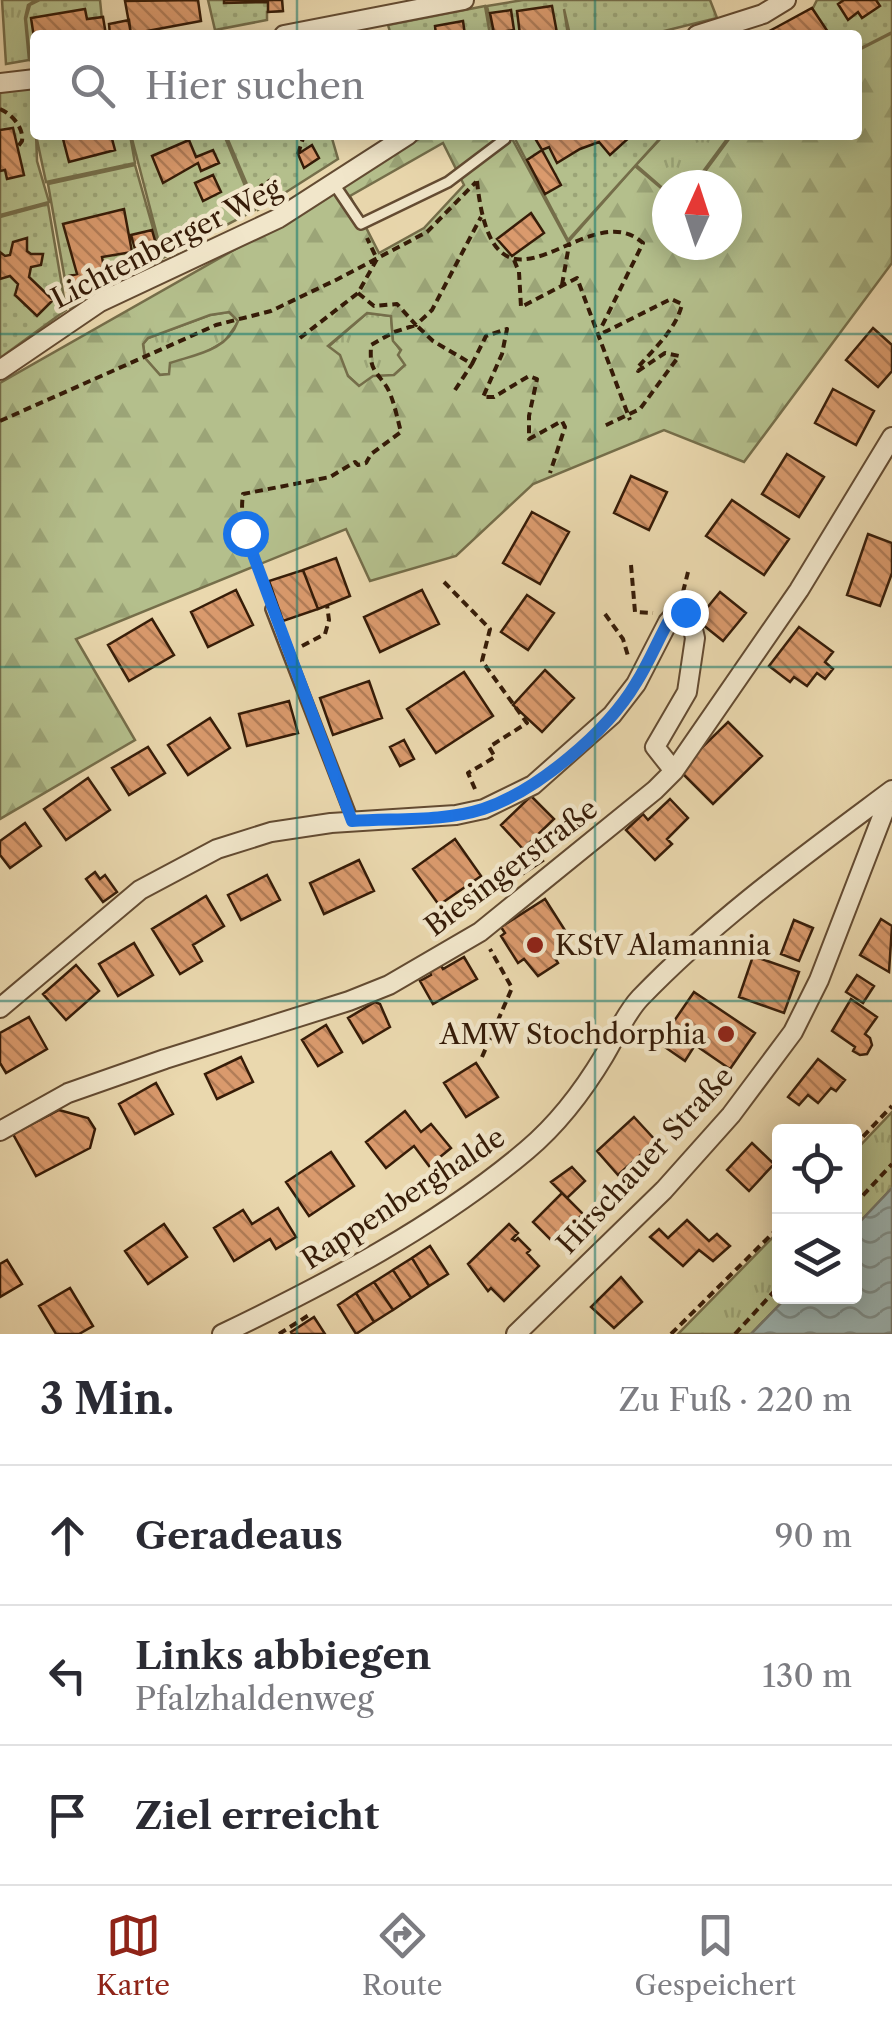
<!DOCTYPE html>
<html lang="de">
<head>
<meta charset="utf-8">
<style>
  body { margin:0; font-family:"Libre Caslon Text",serif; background:#f7f7f7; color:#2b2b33 }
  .controls { position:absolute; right:30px; bottom:30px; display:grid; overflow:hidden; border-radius:10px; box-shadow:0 5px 25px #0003 }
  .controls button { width:90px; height:90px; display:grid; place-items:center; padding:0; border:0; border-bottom:2px solid #e1e1e2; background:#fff; color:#2b2b33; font:50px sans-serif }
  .compass { position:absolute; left:652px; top:170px; width:90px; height:90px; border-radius:50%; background:#fff; box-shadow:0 5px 25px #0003; rotate:3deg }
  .stop { position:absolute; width:30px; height:30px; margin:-22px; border:8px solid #1a73e8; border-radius:50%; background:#fff }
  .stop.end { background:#1a73e8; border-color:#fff; box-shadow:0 2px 10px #0008 }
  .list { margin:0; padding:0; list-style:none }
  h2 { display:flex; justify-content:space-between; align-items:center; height:130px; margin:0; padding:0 40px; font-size:42px }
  h2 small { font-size:32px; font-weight:400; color:#7c7c81 }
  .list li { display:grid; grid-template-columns:65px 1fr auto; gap:30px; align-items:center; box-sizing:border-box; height:140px; padding:0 40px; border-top:2px solid #e1e1e2 }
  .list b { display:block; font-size:38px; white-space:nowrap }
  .list p { margin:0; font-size:32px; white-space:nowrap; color:#7c7c81 }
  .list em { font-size:32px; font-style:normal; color:#7c7c81 }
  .icon { flex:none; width:55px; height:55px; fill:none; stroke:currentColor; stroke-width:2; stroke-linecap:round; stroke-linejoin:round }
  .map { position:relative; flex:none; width:892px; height:1334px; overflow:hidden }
  .search { position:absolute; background:#fff; box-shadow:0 5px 25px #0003; left:30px; right:30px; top:30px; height:110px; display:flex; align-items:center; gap:25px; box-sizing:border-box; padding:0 35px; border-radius:10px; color:#7c7c81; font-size:38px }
  .sheet { height:550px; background:#fff }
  nav { display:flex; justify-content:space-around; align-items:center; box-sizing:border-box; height:140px; border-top:2px solid #e1e1e2; background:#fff; font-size:28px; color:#7c7c81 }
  nav a { display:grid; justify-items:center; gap:5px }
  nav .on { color:#8f2418 }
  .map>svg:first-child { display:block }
  .grass { fill:url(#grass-tufts); stroke:#756e4a; stroke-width:2.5 }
  .forest { fill:url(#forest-firs); stroke:#756e4a; stroke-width:2.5; fill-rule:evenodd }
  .garden { fill:url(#garden-dots); stroke:#756e4a; stroke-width:2.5 }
  .water { fill:url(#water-waves); stroke:#747970; stroke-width:2.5 }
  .building { fill:url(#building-back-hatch); stroke:#361c08; stroke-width:2.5 }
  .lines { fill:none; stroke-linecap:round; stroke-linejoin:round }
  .service-casing { stroke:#634b32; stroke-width:14 }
  .minor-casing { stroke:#634b32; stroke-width:22 }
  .path { stroke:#361c08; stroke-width:4; stroke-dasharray:8 5; stroke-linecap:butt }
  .service { stroke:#f1e6ca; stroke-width:9 }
  .minor { stroke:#f1e6ca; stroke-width:18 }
  .route { stroke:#1a73e8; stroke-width:12 }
  .grid { fill:none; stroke:#0f766e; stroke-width:2.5; stroke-opacity:0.55 }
  .poi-dot { fill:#8f2418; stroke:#f1e6ca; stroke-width:4 }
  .labels { text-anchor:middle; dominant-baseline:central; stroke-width:9; stroke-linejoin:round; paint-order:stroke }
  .street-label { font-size:28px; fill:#361c08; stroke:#f1e6ca }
  .poi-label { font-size:28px; fill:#361c08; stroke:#f1e6ca; text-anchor:start }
</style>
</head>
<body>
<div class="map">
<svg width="892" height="1334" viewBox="0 0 892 1334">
  <defs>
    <pattern id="grass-tufts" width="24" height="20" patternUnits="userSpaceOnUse" patternTransform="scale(2.5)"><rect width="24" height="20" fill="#b4bf8c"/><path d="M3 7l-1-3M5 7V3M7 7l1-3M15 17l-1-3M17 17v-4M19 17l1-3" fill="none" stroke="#9ba477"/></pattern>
    <pattern id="forest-firs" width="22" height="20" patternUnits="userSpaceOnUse" patternTransform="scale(2.5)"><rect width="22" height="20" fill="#b4bf8c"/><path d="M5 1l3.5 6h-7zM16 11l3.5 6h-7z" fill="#9ba477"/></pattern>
    <pattern id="garden-dots" width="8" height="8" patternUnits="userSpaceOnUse" patternTransform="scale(2.5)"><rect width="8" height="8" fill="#b4bf8c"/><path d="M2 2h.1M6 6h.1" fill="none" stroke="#9ba477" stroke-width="1.8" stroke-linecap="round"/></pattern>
    <pattern id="water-waves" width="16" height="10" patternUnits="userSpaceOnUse" patternTransform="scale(2.5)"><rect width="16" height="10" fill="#9db7b6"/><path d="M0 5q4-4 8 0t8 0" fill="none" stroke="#819492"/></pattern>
    <pattern id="building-back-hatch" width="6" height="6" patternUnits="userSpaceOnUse" patternTransform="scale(2.5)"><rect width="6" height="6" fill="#da9a6d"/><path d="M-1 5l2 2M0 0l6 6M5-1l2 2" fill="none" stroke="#b27d58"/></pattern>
  </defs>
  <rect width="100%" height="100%" fill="#ead8ae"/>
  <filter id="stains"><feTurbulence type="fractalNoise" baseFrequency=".002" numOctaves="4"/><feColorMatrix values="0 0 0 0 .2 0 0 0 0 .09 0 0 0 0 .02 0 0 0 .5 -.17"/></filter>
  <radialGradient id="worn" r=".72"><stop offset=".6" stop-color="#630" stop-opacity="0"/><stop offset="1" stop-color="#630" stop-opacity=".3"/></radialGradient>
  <path class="grass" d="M2,0H36L28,5L25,18L29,60L6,64Z
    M664,135H730L693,185H667V192L636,165Z
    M229,312L239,321L225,341L169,374L160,375L145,358L143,344L148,338L210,315Z
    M367,313L391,316L393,340L401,351L405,365L394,375L359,386L348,376L328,347Z
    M892,1112V1188L855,1227V1151Z
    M779,1231L780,1296L787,1297L751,1334H678Z"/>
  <path class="forest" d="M892,33V263L744,462L664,430L533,484L456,556L370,581L346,529L76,639L135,740L0,819V383L327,197L385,157L427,135H510L568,242L635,166L667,193V245H727V185H695L732,135H857V51ZM443,143L464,185L424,228L379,253L350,196ZM229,312L238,321C227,351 197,354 170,363L169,374L160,375L145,358L143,344L148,338L210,315ZM367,313L391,316L393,341L401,350L398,355L405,365L394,375L373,376L359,386L348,376L340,355L328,346Z"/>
  <path class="garden" d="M40,0H100L102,20L35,35V59L30,60L26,19L30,5Z
    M208,0H282V11L267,12V20L215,30Z
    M523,0H710L717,18L648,35H570L564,9L568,35H493L487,6Z
    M817,0H892V32L857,50V35H829L812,10Z
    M485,6L490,35H391L388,25Z
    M31,85L35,105L37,161L49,202L0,215V90Z
    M36,135H130L135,163L46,182Z
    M131,135H224L255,210L163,258Z
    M226,135H331L338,159L258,210Z
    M513,135H663L568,240Z
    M135,165L162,260L70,308L48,184Z
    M48,204L66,310L0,358V217Z"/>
  <path class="water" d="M892,1188V1334H751L787,1297L854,1296L855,1227Z"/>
  <path class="building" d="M198,0L201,21L131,34L125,1Z
    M224,0H282L283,11L268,12V2L224,3Z
    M844,0H876L880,6L862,18L858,12L848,20L838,4Z
    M552,6L557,33L520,35L517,11Z
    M812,8L830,35H762L775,28Z
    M85,9L87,19L103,17L106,35H35V44L31,18Z
    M511,10L514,30L494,33L490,13Z
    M129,20L131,35H110L109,24Z
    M463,21L465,35H436L435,26Z
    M13,128L24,175L7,179L5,170L0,171V130Z
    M62,135H111L115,150L69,162Z
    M533,135H632L610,155L599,142L580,149L557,163L549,147L542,150Z
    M189,140L196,157L213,150L219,163L201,171L198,163L163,183L152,156Z
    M312,145L319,158L304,168L298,154Z
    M542,150L561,185L545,194L527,160Z
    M213,175L221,192L203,201L195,183Z
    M124,209L132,252L102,257L106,279L72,288L69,276L77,274L63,224Z
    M531,213L544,233L512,256L497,239Z
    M152,230L158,251L137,256L131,235Z
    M27,238V251L31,254H43L41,265L31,267L29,277L53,300L37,316L15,295L18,284L10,276L0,279V252L5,256L10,255L13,242Z
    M873,328L892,345V371L878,387L846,360Z
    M833,389L874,411L856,445L815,423Z
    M787,454L824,477L799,517L762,494Z
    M631,476L667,492L649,530L614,513Z
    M732,500L789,539L764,575L706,536Z
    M532,512L569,532L540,584L503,563Z
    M868,534L892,543V573L880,606L847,595Z
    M336,558L350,596L318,609L303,570Z
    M303,570L318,609L283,621L269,581Z
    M236,590L253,625L208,647L191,612Z
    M422,590L439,624L380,652L364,617Z
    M720,592L746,613L723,641L697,620Z
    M527,595L554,613L528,650L501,632Z
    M152,619L174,655L129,681L108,645Z
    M799,627L833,652L825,662L833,669L825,679L817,673L807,686L794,677L790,682L769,666Z
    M545,670L574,698L542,732L513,705Z
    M464,672L493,716L436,753L407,709Z
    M369,681L382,718L333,735L320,698Z
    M289,701L298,733L247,746L239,714Z
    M210,718L230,748L188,775L168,745Z
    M728,722L762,756L713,804L679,770Z
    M404,740L414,759L400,766L390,747Z
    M148,747L165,773L129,795L112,768Z
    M88,778L110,810L66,840L44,809Z
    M531,796L554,819L523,849L501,825Z
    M670,799L688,818L667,839L672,844L655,860L626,830L643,814L648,820Z
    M25,823L41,846L10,868L0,855V841Z
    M455,839L481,876L439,905L413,869Z
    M535,849L543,861L514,880L506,868Z
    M359,860L374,891L324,914L310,883Z
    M95,872L100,879L105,875L117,892L103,902L86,879Z
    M267,875L280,900L241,920L228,895Z
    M206,896L224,926L193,945L202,961L180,974L152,929Z
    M545,899L566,932L556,939L565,952L555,958L558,963L538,976L524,959L518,963L501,936L505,933L501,927Z
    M881,919L892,926L889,972L860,955Z
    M794,920L813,928L799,961L781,954Z
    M134,943L153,975L118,996L99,964Z
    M753,956L799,972L784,1013L739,997Z
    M464,957L477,979L433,1004L420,981L431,975L429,970L440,964L443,969Z
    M76,965L99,991L66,1020L43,994Z
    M857,975L874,986L863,1003L846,992Z
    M694,992L755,1033L730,1069L695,1045L685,1061L659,1043Z
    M851,999L877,1017L865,1034L870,1038L872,1045L867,1054L860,1055L853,1051L855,1047L832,1031Z
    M375,1002L380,1004L390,1027L363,1043L348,1018Z
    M29,1017L47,1049L6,1073L0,1063V1033Z
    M326,1025L342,1052L318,1066L302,1040Z
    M241,1057L253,1082L217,1099L205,1074Z
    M818,1059L845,1080L836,1091L831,1088L818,1103L808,1095L799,1105L788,1097Z
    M476,1063L498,1097L466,1117L444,1083Z
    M156,1083L173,1114L135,1134L119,1104Z
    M59,1110L88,1118L95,1129L90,1148L36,1176L13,1134Z
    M405,1111L421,1132L431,1124L451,1148L429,1166L414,1146L386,1168L366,1142Z
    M634,1117L656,1141L618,1175L597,1151Z
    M752,1143L774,1164L749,1191L727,1170Z
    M331,1152L354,1186L309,1216L286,1182Z
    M572,1167L585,1181L567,1198L551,1182Z
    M562,1193L583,1214L554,1243L533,1222Z
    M278,1208L296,1237L276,1249L270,1239L234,1261L214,1228L243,1210L252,1224Z
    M687,1220L709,1241L717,1234L730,1246L713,1261L699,1250L683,1266L650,1237L659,1229L668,1238Z
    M164,1224L187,1257L148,1284L125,1251Z
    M509,1224L518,1233L512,1239L515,1241L518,1238L530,1250L527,1253L539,1266L504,1301L491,1288L488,1291L468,1264Z
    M430,1246L448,1274L429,1286L412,1258Z
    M412,1258L429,1286L411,1298L393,1270Z
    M7,1260L22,1284L0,1297V1264Z
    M393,1270L411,1298L393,1310L374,1282Z
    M621,1277L642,1302L614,1328L591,1307Z
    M374,1282L393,1310L374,1322L356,1293Z
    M70,1288L93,1326L79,1334H56L39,1306Z
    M356,1293L374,1322L356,1334L338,1305Z
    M314,1317L325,1334H292L291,1332Z"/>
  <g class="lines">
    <g class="service-casing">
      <path id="service" d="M334,184L361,224L448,182L505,139
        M271,609L353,821"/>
    </g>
    <g class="minor-casing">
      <path id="minor" d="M284,35L464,0
        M697,35L763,14L786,0
        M0,83L35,79
        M0,370L100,302L279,218L408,135
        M0,1008L140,890L217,849L271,832L331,823L456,815L484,809L533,785L612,715L636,684L668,622L678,611L690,617L695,638L687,692L655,747L674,771
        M0,1131L68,1093L165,1059L349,1001L389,985L480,932L655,790L674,771L799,590L892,437
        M222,1334C328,1283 437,1226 527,1150C559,1123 583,1091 604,1056C615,1038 625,1014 640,998C716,919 805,855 892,790
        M516,1334L664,1190L731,1115L793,1032L819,980L892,791"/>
    </g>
    <path class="path" d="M0,109C12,114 24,128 22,141L17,148
      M298,154L304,135
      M477,181C494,346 586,191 643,243L602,326L605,332L671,299L682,304C677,328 654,349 638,367V371L665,353L679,356L640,409L602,427
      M270,202L261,186L276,177
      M514,260L519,272L521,307L577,278L630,420
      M562,285L569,245
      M358,293L374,306L397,304L416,325L432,310L481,217
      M300,338L358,293L377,259L367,238
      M455,390L472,364
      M0,421L216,325L271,311L338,279L427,232L476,182
      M631,565L635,612L653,613
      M444,582L490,629L482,661L527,723L489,747L495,757L468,773L475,789
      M683,592L688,572
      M266,595C254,563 238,529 243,494L330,477L355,462L358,465L366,463L371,454L401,432C397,418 393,394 384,383C372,367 370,367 371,345L394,332L416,325L433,341L472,364L486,336L507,329L502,354L483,397H494L529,376L537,379L529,416V439L562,421L565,427L550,473
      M605,614L623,639L628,656
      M302,646L325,634L329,620L327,605
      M482,1057L512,988L490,949
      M854,1146L892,1106
      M854,1205L892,1164
      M279,1334L309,1315
      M671,1334L780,1226
      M735,1334L780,1285"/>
    <use href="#service" class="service"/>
    <use href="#minor" class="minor"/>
  </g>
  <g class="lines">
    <path class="route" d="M245,533L352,821C394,818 443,822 483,809C537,791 607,732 636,683C650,661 659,637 672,615L685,612"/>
  </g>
  <path class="grid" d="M297,0V35M595,0V35M297,135V1334M595,135V1334M0,334H892M0,667H892M0,1001H892"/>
  <g class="poi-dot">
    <circle cx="535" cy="945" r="10"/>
    <circle cx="726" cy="1034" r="10"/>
  </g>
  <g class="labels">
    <g class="street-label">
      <text transform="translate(166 243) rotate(-27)">Lichtenberger Weg</text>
      <text transform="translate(511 867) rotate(-37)">Biesingerstraße</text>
      <text transform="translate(645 1160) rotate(-47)">Hirschauer Straße</text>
      <text transform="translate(403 1198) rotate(-33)">Rappenberghalde</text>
    </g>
    <g class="poi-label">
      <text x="555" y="945">KStV Alamannia</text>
      <text x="706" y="1034" text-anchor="end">AMW Stochdorphia</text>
    </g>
  </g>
  <rect width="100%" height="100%" filter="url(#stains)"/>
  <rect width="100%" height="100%" fill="url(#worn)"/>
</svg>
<div class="controls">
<button><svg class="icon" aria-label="locate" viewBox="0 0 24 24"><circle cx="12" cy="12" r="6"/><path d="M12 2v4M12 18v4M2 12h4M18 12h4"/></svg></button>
<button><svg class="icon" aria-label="layers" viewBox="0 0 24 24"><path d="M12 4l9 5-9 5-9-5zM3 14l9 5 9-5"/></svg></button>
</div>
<svg class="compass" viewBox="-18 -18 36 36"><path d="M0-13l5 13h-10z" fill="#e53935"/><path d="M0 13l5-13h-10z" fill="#7c7c81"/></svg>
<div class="stop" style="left:245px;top:533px"></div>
<div class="stop end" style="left:685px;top:612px"></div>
<div class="search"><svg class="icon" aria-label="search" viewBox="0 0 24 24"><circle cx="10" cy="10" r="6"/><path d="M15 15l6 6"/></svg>Hier suchen</div>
</div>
<section class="sheet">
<h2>3 Min.<small>Zu Fuß · 220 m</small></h2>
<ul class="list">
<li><svg class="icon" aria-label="ahead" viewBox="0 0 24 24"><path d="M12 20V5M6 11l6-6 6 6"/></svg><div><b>Geradeaus</b></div><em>90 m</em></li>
<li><svg class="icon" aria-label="left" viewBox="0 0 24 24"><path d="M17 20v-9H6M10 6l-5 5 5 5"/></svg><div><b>Links abbiegen</b><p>Pfalzhaldenweg</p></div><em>130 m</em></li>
<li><svg class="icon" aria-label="arrive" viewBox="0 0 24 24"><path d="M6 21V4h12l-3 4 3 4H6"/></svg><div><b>Ziel erreicht</b></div></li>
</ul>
</section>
<nav>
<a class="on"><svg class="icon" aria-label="map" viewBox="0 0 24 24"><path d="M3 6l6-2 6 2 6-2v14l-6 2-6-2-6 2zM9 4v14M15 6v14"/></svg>Karte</a>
<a><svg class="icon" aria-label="directions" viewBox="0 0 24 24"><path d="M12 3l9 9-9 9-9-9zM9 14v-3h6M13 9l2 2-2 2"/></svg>Route</a>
<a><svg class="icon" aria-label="saved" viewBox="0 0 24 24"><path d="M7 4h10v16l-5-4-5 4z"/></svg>Gespeichert</a>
</nav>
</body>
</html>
